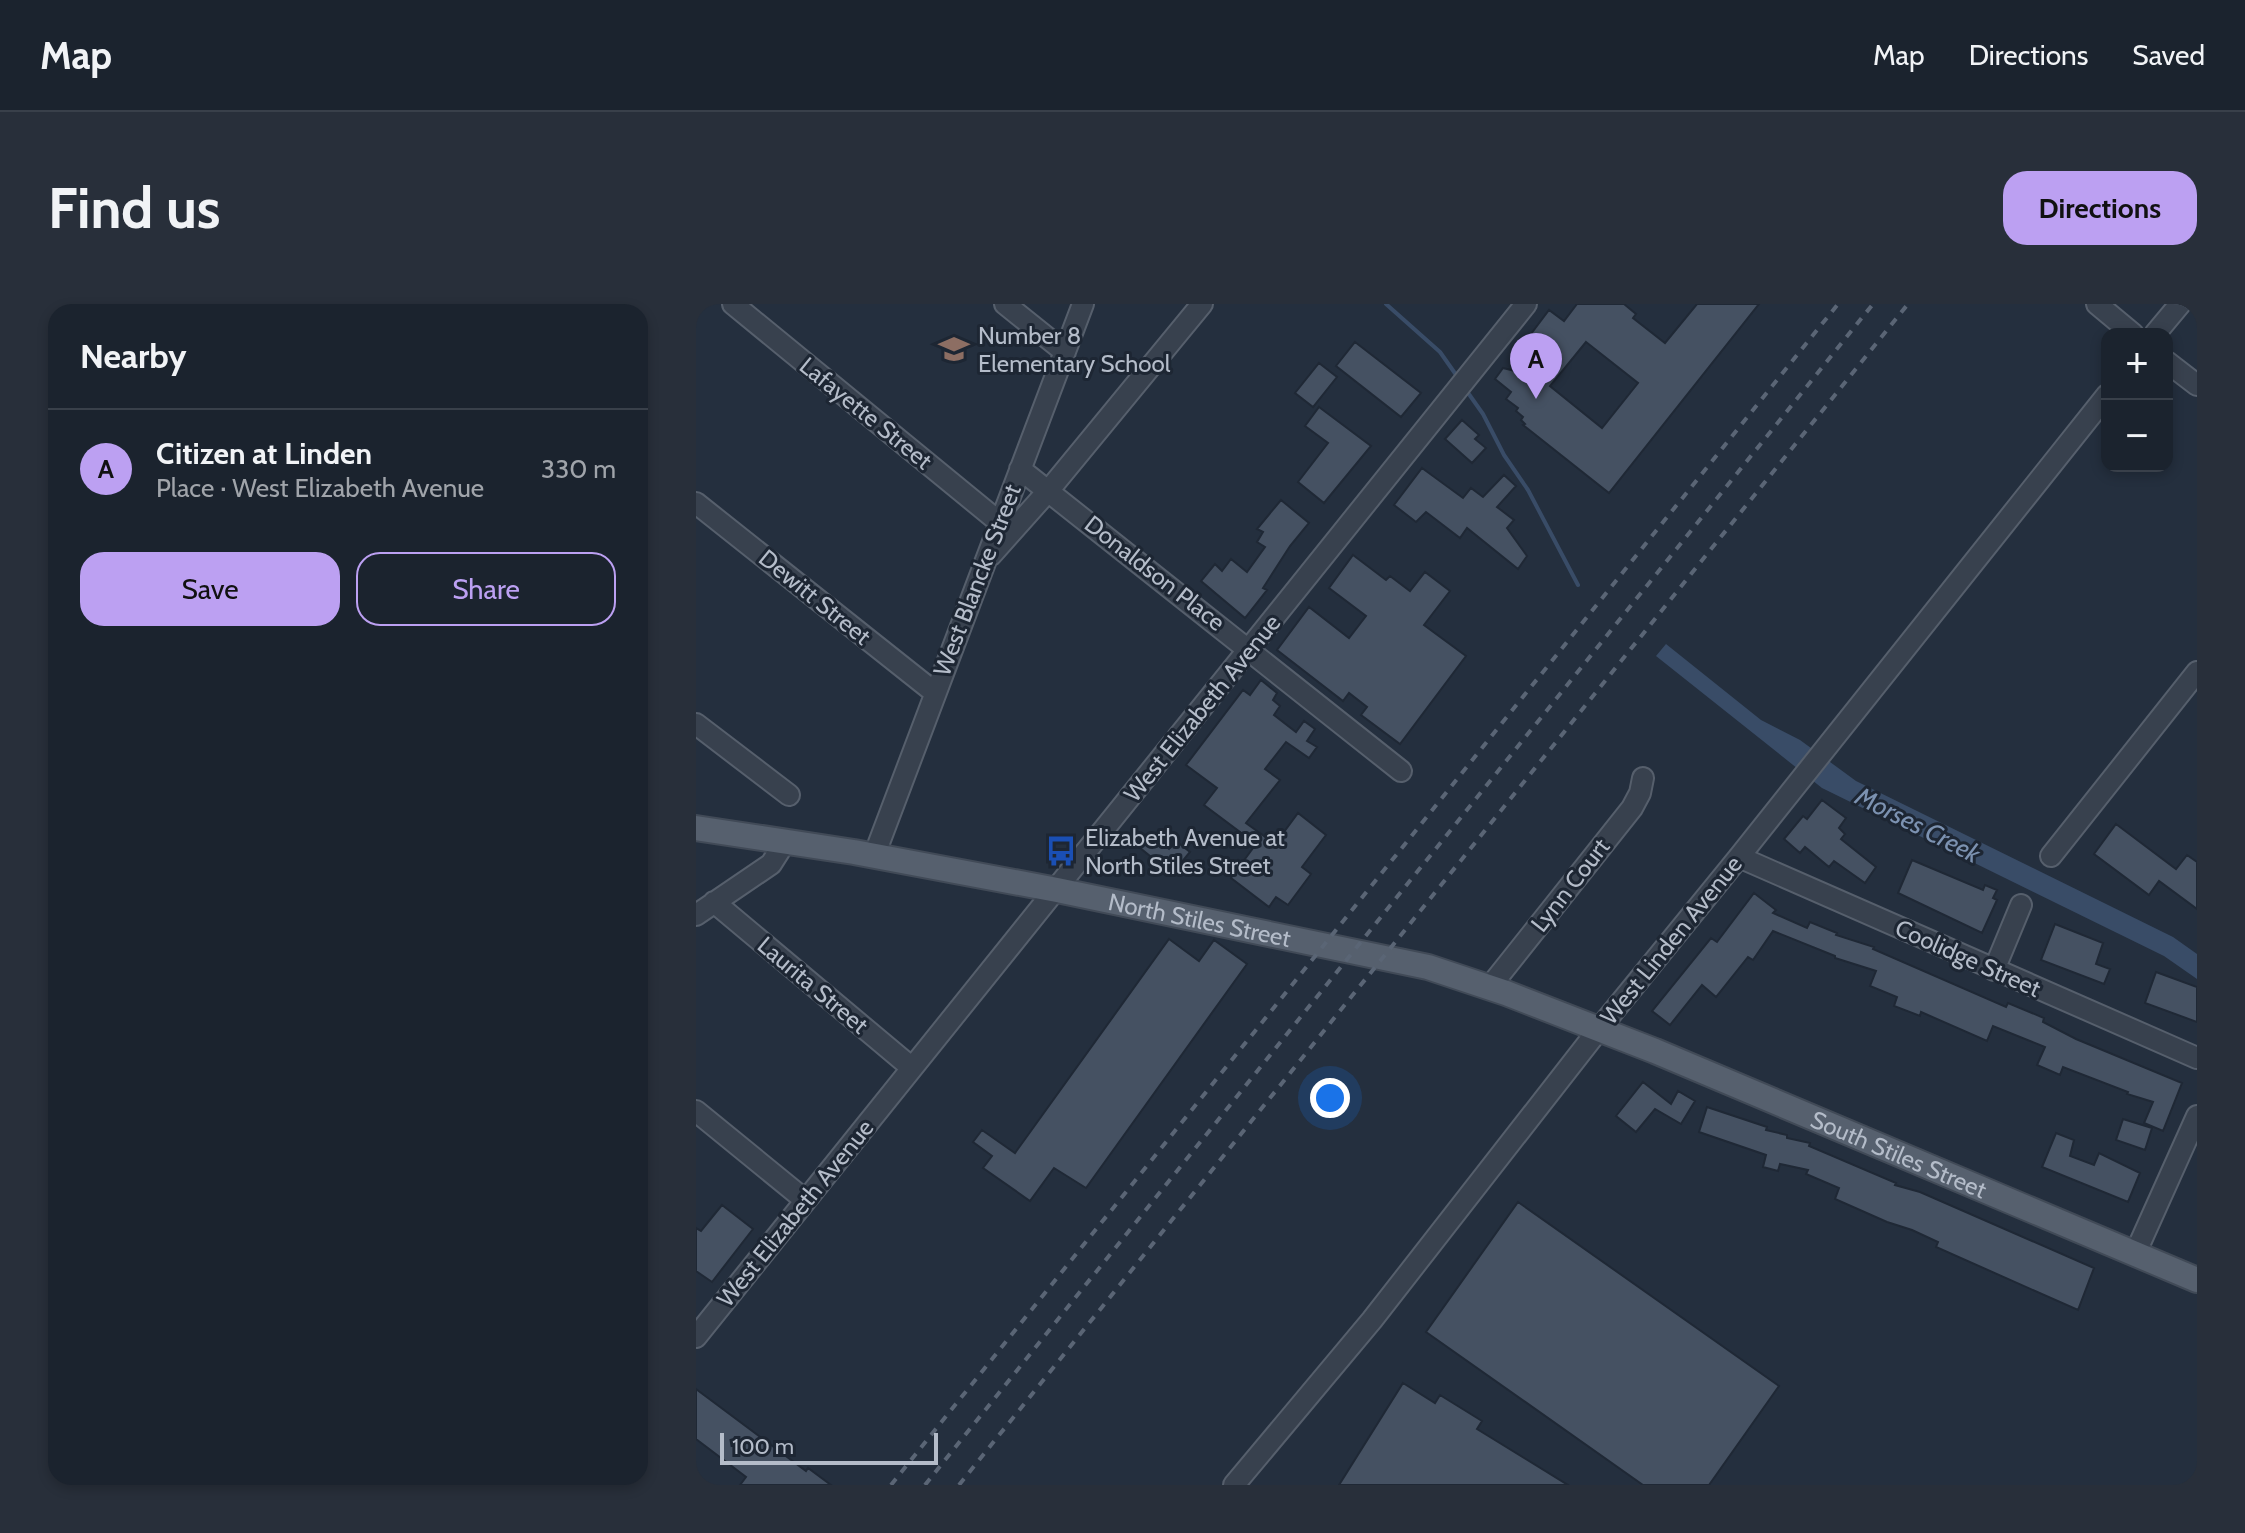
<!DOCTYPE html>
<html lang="en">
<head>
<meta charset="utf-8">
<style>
  body { margin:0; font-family:Cabin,sans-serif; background:#282f3a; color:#f1f3f6 }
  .controls { position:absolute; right:24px; top:24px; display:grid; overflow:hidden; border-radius:16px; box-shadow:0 4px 12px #0003 }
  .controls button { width:72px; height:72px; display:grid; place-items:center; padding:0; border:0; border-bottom:2px solid #39404a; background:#1b232e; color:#f1f3f6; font:40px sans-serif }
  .scale { position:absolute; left:24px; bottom:20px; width:218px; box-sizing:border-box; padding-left:8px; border:4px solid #b4bcc9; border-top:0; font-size:22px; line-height:28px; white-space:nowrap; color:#b4bcc9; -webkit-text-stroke:6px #1d2633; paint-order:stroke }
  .you { position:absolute; left:634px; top:794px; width:28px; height:28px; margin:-20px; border:6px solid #fff; border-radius:50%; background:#1a73e8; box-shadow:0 0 0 12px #1a73e833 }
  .badge { display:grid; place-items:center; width:52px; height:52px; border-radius:50%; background:#bca0f2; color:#111; font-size:26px; font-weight:700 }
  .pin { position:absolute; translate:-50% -66px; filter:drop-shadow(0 2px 4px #0008) }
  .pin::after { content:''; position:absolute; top:42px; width:28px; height:24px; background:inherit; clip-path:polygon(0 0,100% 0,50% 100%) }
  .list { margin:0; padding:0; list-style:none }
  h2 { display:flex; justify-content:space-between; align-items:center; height:104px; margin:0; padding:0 32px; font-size:34px }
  h2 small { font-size:26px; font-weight:400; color:#a0a4aa }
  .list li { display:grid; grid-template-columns:52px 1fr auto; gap:24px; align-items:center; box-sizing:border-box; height:120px; padding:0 32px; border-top:2px solid #39404a }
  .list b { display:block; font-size:30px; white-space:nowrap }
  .list p { margin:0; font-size:26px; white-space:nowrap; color:#a0a4aa }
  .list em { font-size:26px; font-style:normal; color:#a0a4aa }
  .actions { display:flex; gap:16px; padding:24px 32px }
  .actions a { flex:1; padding:18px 0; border:2px solid #bca0f2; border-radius:24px; text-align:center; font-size:28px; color:#bca0f2 }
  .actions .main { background:#bca0f2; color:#111 }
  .map { position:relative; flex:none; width:1501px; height:1181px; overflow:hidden; border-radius:24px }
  header { display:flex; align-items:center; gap:48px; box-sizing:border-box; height:112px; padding:0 40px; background:#1b232e; border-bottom:2px solid #39404a }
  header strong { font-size:38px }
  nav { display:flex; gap:44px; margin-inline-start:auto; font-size:28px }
  .intro { display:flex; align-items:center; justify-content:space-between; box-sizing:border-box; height:192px; padding:0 48px }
  h1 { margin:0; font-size:56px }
  .button { padding:20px 36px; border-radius:24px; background:#bca0f2; color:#111; font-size:28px; font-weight:700 }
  main { display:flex; gap:48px; padding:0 48px }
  aside { flex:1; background:#1b232e; border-radius:24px; box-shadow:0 4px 12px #0003 }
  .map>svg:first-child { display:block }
  .water { fill:#394c67 }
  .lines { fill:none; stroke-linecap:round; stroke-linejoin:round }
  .stream { stroke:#394c67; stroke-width:4 }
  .building { fill:#455162; stroke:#1f2835; stroke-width:2; fill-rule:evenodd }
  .minor-casing { stroke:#565f6c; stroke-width:24 }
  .major-casing { stroke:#414a57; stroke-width:28 }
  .minor { stroke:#38414e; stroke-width:20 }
  .major { stroke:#56606e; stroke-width:24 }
  .rail { stroke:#5a6575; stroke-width:4; stroke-dasharray:8 8; stroke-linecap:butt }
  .labels { text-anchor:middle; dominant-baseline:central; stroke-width:6; stroke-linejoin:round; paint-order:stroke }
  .poi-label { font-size:24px; fill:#b4bcc9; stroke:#1d2633; text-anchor:start }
  .street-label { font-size:24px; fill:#b4bcc9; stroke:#1d2633 }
  .water-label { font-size:26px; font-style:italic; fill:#7c92b1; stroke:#1d2633 }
</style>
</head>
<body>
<header>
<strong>Map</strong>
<nav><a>Map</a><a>Directions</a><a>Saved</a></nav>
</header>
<div class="intro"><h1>Find us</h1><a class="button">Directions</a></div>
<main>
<aside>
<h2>Nearby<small></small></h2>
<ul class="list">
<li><span class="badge">A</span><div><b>Citizen at Linden</b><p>Place · West Elizabeth Avenue</p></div><em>330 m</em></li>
</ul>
<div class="actions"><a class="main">Save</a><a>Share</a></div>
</aside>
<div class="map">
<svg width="1501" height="1181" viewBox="0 0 1501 1181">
  <rect width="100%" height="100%" fill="#242f3e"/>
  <path class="water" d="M970,340L1065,416L1104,436L1160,477L1477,633L1501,650V675L1468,652L1126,484L960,352Z"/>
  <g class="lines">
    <path class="stream" d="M690,0L744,48L763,75
      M770,86L787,110L808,151L832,186L882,281"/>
  </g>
  <path class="building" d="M881,0H928L940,10L937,14L969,39L1001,0H1063L913,189L827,121L829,120L825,116L827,113L820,107L822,104L810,95L815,88L799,75L807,64L839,72L819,51L853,6L868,17ZM890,38L942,79L906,124L854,82Z
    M659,38L725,89L705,113L640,62Z
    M623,59L641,73L617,103L599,89Z
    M623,103L675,142L628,199L602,178L632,139L609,122Z
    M766,116L783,131L779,135L790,144L776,159L749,135Z
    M726,164L767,194L775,184L787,193L808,171L820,182L801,203L818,216L811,224L831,252L822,265L771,224L764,234L730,208L720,218L698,201Z
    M585,196L613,219L594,242L567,284L571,286L549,314L505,277L519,260L526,267L535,255L551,268L569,243L561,238L567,228L561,225Z
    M657,251L690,276L694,272L714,287L729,268L754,287L728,321L770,352L704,440L665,411L671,403L653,389L647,397L581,346L613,303L653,334L670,312L633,284Z
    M565,376L581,389L577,396L584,402L578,411L600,428L608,417L619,425L611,437L621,443L613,454L590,438L569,465L584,476L550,519L579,540L602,509L630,531L606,563L615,570L592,601L580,593L573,603L535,574L560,540L508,501L521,484L490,461L547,386L554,391Z
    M1126,496L1150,514L1143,524L1149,530L1145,535L1180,563L1169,579L1138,557L1133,563L1109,543L1104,549L1088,535L1107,512L1111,515Z
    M1420,520L1480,565L1491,551L1501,558V605L1463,577L1453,591L1398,550Z
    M454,530L473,545L480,537L494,548L476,570L443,543Z
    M1216,556L1287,586L1289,581L1301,586L1297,594L1301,596L1286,629L1202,589Z
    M1058,589L1080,606L1077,609L1111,624L1114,618L1141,629L1140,631L1178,643L1177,645L1310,703L1312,699L1348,714L1347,718L1380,735L1486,779L1467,827L1448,819L1457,798L1431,790L1432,788L1367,763L1364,771L1341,761L1349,743L1297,722L1291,737L1225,708L1224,712L1198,702L1201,693L1174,682L1180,667L1139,654V652L1077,627L1057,656L1052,653L1020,693L1006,681L974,721L956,707L1015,634L1021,638Z
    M1359,620L1407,639L1400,660L1414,665L1408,680L1345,656Z
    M473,635L503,657L518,636L551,660L390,884L358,864L334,897L287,864L296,852L277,838L286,826L319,849Z
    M1460,668L1501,683V718L1449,699Z
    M947,778L975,800L982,787L999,797L985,820L959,805L940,828L920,812Z
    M1011,803L1071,823L1070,826L1091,831V834L1114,839L1113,842L1200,879L1199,881L1224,888L1398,964L1382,1006L1240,943L1242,938L1216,926L1191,918L1139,895L1143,884L1110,870L1112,866L1084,860L1082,867L1067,863L1070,851L1003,828Z
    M1427,815L1456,824L1449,846L1420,836Z
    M1360,829L1378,836L1374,852L1398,861L1403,849L1444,869L1432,898L1346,863Z
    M822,898L1083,1082L1013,1181H947L730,1028Z
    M26,901L57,925L16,978L0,967V924L5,927Z
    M707,1079L739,1099L744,1091L786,1117L781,1125L872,1181H643Z
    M0,1085L110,1167L112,1164L135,1181H44L50,1173L0,1135Z"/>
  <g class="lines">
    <g class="minor-casing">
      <path id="minor" d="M37,0L303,218
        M309,0L369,48
        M1401,0L1437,30
        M1459,30L1484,0
        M1471,58L1501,81
        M324,165L705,467
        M0,199L238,388
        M295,251L353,186L506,0
        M0,420L93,491
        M178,552L387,0
        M1355,552L1501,368
        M1043,553L1501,754
        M18,598L216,764
        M0,611L75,560L89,538
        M1298,666L1325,601
        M793,684L936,504L944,489L947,474
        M0,807L109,896
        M1439,950L1501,812
        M0,1033L830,0
        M538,1181L676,1016L903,725L1043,553L1411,91"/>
    </g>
    <g class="major-casing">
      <g id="major">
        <path id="s1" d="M0,524L158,548L361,586L732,663L810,689L959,747L1501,976"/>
      </g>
    </g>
    <use href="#minor" class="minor"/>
    <use href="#major" class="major"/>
    <path class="rail" d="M195,1181L1142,0
      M229,1181L1177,0
      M263,1181L1212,0"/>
  </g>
  <defs>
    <g id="school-bare" transform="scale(2.4)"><path d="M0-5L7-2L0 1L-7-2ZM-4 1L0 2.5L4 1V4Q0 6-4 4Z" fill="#8d6e63" stroke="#1d2633" stroke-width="2.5" paint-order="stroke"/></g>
    <g id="bus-bare" transform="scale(2.4)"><path d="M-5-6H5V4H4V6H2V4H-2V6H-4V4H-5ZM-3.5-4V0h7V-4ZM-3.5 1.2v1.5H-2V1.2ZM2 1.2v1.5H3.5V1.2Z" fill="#1a4fb4" stroke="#1d2633" stroke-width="2.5" paint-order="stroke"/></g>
  </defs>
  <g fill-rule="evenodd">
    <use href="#school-bare" x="258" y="45"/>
    <use href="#bus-bare" x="365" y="547"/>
  </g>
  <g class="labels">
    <g class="poi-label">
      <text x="282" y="31">Number 8<tspan x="282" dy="28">Elementary School</tspan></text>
      <text x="389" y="533">Elizabeth Avenue at<tspan x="389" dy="28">North Stiles Street</tspan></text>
    </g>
    <g class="street-label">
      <text transform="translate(170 109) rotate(39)">Lafayette Street</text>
      <text transform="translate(459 269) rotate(38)">Donaldson Place</text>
      <text transform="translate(281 276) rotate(-69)">West Blancke Street</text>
      <text transform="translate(119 293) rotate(39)">Dewitt Street</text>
      <text transform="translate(506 404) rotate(-51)">West Elizabeth Avenue</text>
      <text transform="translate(874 581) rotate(-52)">Lynn Court</text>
      <text stroke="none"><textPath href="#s1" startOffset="512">North Stiles Street</textPath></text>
      <text transform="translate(975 636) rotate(-51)">West Linden Avenue</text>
      <text transform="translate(1272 654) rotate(24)">Coolidge Street</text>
      <text transform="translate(117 681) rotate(40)">Laurita Street</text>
      <text stroke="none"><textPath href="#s1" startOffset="1252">South Stiles Street</textPath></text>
      <text transform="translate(99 909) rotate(-51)">West Elizabeth Avenue</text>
    </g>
    <g class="water-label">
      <text transform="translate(1222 521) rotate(27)">Morses Creek</text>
    </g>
  </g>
</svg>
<div class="controls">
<button>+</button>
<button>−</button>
</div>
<div class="scale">100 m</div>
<div class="you"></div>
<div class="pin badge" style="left:840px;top:95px">A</div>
</div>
</main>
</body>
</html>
